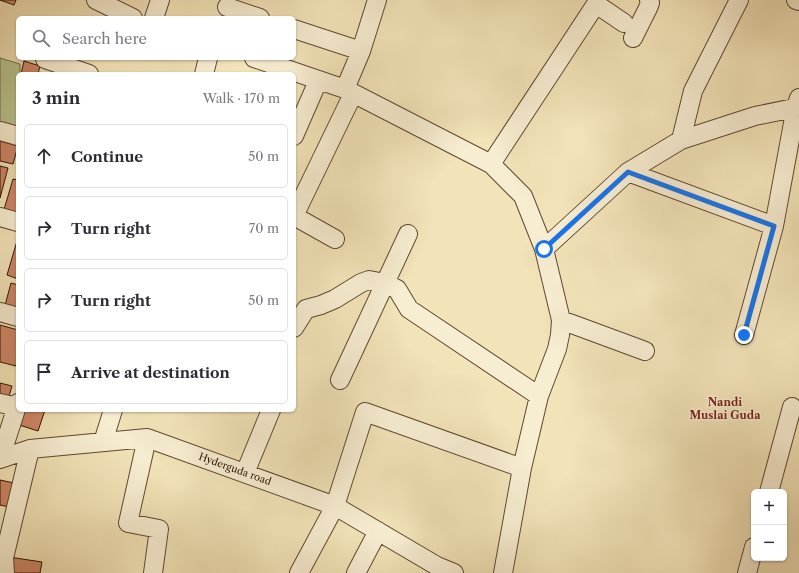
<!DOCTYPE html>
<html lang="en">
<head>
<meta charset="utf-8">
<style>
  body { margin:0; font-family:"Libre Caslon Text",serif; background:#f7f7f7; color:#2b2b33 }
  .controls { position:absolute; right:12px; bottom:12px; display:grid; overflow:hidden; border-radius:6px; box-shadow:0 1px 3px #0004 }
  .controls button { width:36px; height:36px; display:grid; place-items:center; padding:0; border:0; border-bottom:1px solid #e1e1e2; background:#fff; color:#2b2b33; font:20px sans-serif }
  .stop { position:absolute; width:12px; height:12px; margin:-9px; border:3px solid #1a73e8; border-radius:50%; background:#fff }
  .stop.end { background:#1a73e8; border-color:#fff; box-shadow:0 1px 4px #0008 }
  .list { margin:0; padding:0; list-style:none }
  h2 { display:flex; justify-content:space-between; align-items:center; height:52px; margin:0; padding:0 16px; font-size:17px }
  h2 small { font-size:13px; font-weight:400; color:#7c7c81 }
  .list li { display:grid; grid-template-columns:26px 1fr auto; gap:12px; align-items:center; box-sizing:border-box; height:64px; margin:0 8px 8px; padding:0 8px; border:1px solid #e1e1e2; border-radius:6px }
  .list b { display:block; font-size:15px; white-space:nowrap }
  .list em { font-size:13px; font-style:normal; color:#7c7c81 }
  .icon { flex:none; width:22px; height:22px; fill:none; stroke:currentColor; stroke-width:2; stroke-linecap:round; stroke-linejoin:round }
  .map { position:relative; flex:none; width:799px; height:573px; overflow:hidden }
  .search { position:absolute; background:#fff; box-shadow:0 1px 3px #0004; left:16px; top:16px; width:280px; height:44px; display:flex; align-items:center; gap:10px; box-sizing:border-box; padding:0 14px; border-radius:6px; color:#7c7c81; font-size:15px }
  .panel { position:absolute; background:#fff; box-shadow:0 1px 3px #0004; left:16px; top:72px; width:280px; height:340px; border-radius:6px }
  .map>svg:first-child { display:block }
  .green { fill:#b8c490; stroke:#736c49 }
  .building { fill:#ce8667; stroke:#2e1402 }
  .lines { fill:none; stroke-linecap:round; stroke-linejoin:round }
  .minor-casing { stroke:#5f4830; stroke-width:20 }
  .minor { stroke:#f7edd1; stroke-width:18 }
  .route { stroke:#1a73e8; stroke-width:5 }
  .labels { text-anchor:middle; dominant-baseline:central; stroke-width:3; stroke-linejoin:round; paint-order:stroke }
  .street-label { font-size:10px; fill:#2e1402; stroke:#f7edd1 }
  .neighbourhood-label { font-size:11px; font-weight:bold; fill:#7a1f14; stroke:#f7edd1 }
</style>
</head>
<body>
<div class="map">
<svg width="799" height="573" viewBox="0 0 799 573">
  <rect width="100%" height="100%" fill="#f2e3b8"/>
  <filter id="stains"><feTurbulence type="fractalNoise" baseFrequency=".005" numOctaves="4"/><feColorMatrix values="0 0 0 0 .2 0 0 0 0 .09 0 0 0 0 .02 0 0 0 .5 -.17"/></filter>
  <radialGradient id="worn" r=".72"><stop offset=".6" stop-color="#630" stop-opacity="0"/><stop offset="1" stop-color="#630" stop-opacity=".3"/></radialGradient>
  <path class="green" d="M0,58L20,64V74H18V137L0,136Z"/>
  <path class="building" d="M0,0H16L14,5Z
    M24,61L40,66L38,74H21Z
    M0,141L18,146L13,164L0,161Z
    M0,166L8,168L0,198Z
    M13,179L18,180V217L3,213Z
    M17,241L18,242V279L7,275Z
    M11,283L18,285V313L4,309Z
    M0,325L18,330V358L16,366L0,362Z
    M0,383L12,386L7,403L0,401Z
    M21,410H45L38,431L16,424Z
    M0,480L14,483L9,507L0,505Z
    M9,557L42,562L40,573H17L7,572Z"/>
  <g class="lines">
    <g class="minor-casing">
      <path id="minor" d="M96,0L133,18
        M796,0L799,1
        M227,7L260,18
        M154,18L160,0
        M294,29L361,51
        M633,38L648,8L650,3L649,0
        M254,58L345,89L491,164L523,196L544,249L561,320L560,335L557,349L539,396L522,468L503,573
        M45,59L89,74
        M204,74L208,58
        M345,89L361,51L377,0
        M0,131L18,136
        M294,136L318,81
        M681,140L693,91L739,0
        M491,164L596,4L624,23
        M628,172L774,226
        M0,217L18,222
        M335,239L294,216L353,94
        M544,249L628,172L681,140L755,116L799,107
        M0,312L18,317
        M561,320L645,351
        M294,328L306,309L321,305L335,299L361,283L369,280L385,283L397,289L409,309L539,396
        M744,335L774,226L796,107L799,98
        M340,380L408,234
        M0,403L17,407
        M147,438L128,523L159,529L153,573
        M103,442L113,410
        M0,459L30,449L147,438L335,506L437,566L454,573
        M0,459L18,403
        M245,473L271,410
        M769,492L792,407
        M5,573L4,558L30,449
        M299,573L335,506L365,412L522,468
        M356,573L378,531
        M747,573L754,547"/>
    </g>
    <use href="#minor" class="minor"/>
  </g>
  <g class="lines">
    <path class="route" d="M544,249L628,172L774,226L744,335"/>
  </g>
  <g class="labels">
    <g class="street-label">
      <text transform="translate(235 469) rotate(20)">Hyderguda road</text>
    </g>
    <g class="neighbourhood-label">
      <text x="725" y="402">Nandi<tspan x="725" dy="13">Muslai Guda</tspan></text>
    </g>
  </g>
  <rect width="100%" height="100%" filter="url(#stains)"/>
  <rect width="100%" height="100%" fill="url(#worn)"/>
</svg>
<div class="controls">
<button>+</button>
<button>−</button>
</div>
<div class="stop" style="left:544px;top:249px"></div>
<div class="stop end" style="left:744px;top:335px"></div>
<div class="search"><svg class="icon" aria-label="search" viewBox="0 0 24 24"><circle cx="10" cy="10" r="6"/><path d="M15 15l6 6"/></svg>Search here</div>
<section class="panel">
<h2>3 min<small>Walk · 170 m</small></h2>
<ul class="list">
<li><svg class="icon" aria-label="ahead" viewBox="0 0 24 24"><path d="M12 20V5M6 11l6-6 6 6"/></svg><div><b>Continue</b></div><em>50 m</em></li>
<li><svg class="icon" aria-label="right" viewBox="0 0 24 24"><path d="M7 20v-9h11M14 6l5 5-5 5"/></svg><div><b>Turn right</b></div><em>70 m</em></li>
<li><svg class="icon" aria-label="right" viewBox="0 0 24 24"><path d="M7 20v-9h11M14 6l5 5-5 5"/></svg><div><b>Turn right</b></div><em>50 m</em></li>
<li><svg class="icon" aria-label="arrive" viewBox="0 0 24 24"><path d="M6 21V4h12l-3 4 3 4H6"/></svg><div><b>Arrive at destination</b></div></li>
</ul>
</section>
</div>
</body>
</html>
